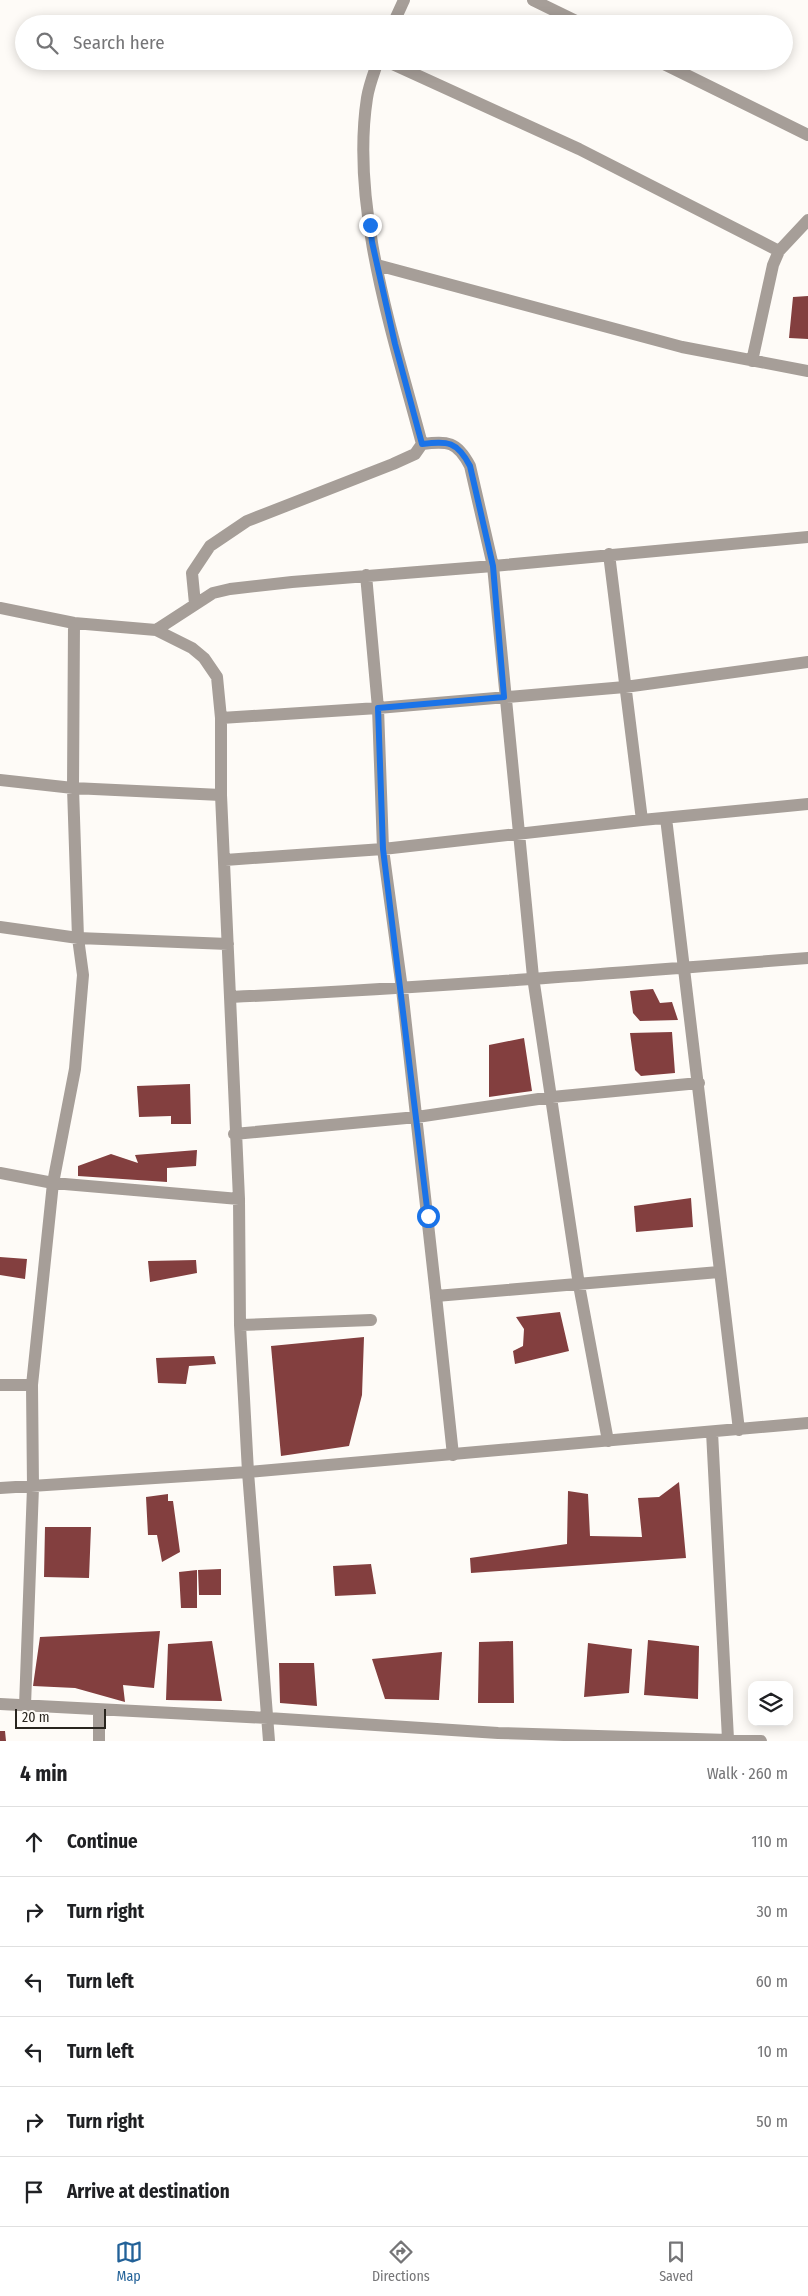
<!DOCTYPE html>
<html lang="en">
<head>
<meta charset="utf-8">
<style>
  body { margin:0; font-family:"Fira Sans Condensed",sans-serif; background:#f6f6f6; color:#202124 }
  .controls { position:absolute; right:15px; bottom:15px; display:grid; overflow:hidden; border-radius:10px; box-shadow:0 2px 12px #0003 }
  .controls button { width:45px; height:45px; display:grid; place-items:center; padding:0; border:0; border-bottom:1px solid #e0e0e0; background:#fff; color:#202124; font:25px sans-serif }
  .scale { position:absolute; left:15px; bottom:12px; width:91px; box-sizing:border-box; padding-left:5px; border:2px solid #29251e; border-top:0; font-size:14px; line-height:18px; white-space:nowrap; color:#29251e; -webkit-text-stroke:4px #fefbf7; paint-order:stroke }
  .stop { position:absolute; width:15px; height:15px; margin:-11px; border:4px solid #1a73e8; border-radius:50%; background:#fff }
  .stop.end { background:#1a73e8; border-color:#fff; box-shadow:0 1px 5px #0008 }
  .list { margin:0; padding:0; list-style:none }
  h2 { display:flex; justify-content:space-between; align-items:center; height:65px; margin:0; padding:0 20px; font-size:21px }
  h2 small { font-size:16px; font-weight:400; color:#757577 }
  .list li { display:grid; grid-template-columns:32px 1fr auto; gap:15px; align-items:center; box-sizing:border-box; height:70px; padding:0 20px; border-top:1px solid #e0e0e0 }
  .list b { display:block; font-size:19px; white-space:nowrap }
  .list em { font-size:16px; font-style:normal; color:#757577 }
  .icon { flex:none; width:28px; height:28px; fill:none; stroke:currentColor; stroke-width:2; stroke-linecap:round; stroke-linejoin:round }
  .map { position:relative; flex:none; width:808px; height:1741px; overflow:hidden }
  .search { position:absolute; background:#fff; box-shadow:0 2px 12px #0003; left:15px; right:15px; top:15px; height:55px; display:flex; align-items:center; gap:12px; box-sizing:border-box; padding:0 18px; border-radius:28px; color:#757577; font-size:19px }
  .sheet { height:485px; background:#fff }
  nav { display:flex; justify-content:space-around; align-items:center; box-sizing:border-box; height:70px; border-top:1px solid #e0e0e0; background:#fff; font-size:14px; color:#757577 }
  nav a { display:grid; justify-items:center; gap:2px }
  nav .on { color:#226198 }
  .map>svg:first-child { display:block }
  .building { fill:#833f3f }
  .lines { fill:none; stroke-linecap:round; stroke-linejoin:round }
  .service { stroke:#a69e98; stroke-width:12 }
  .minor { stroke:#a69e98; stroke-width:12 }
  .route { stroke:#1a73e8; stroke-width:6 }
</style>
</head>
<body>
<div class="map">
<svg width="808" height="1741" viewBox="0 0 808 1741">
  <rect width="100%" height="100%" fill="#fefbf7"/>
  <path class="building" d="M808,296V339L789,338L793,297Z
    M653,989L660,1003L672,1002L678,1020L640,1021L633,1013L630,991Z
    M672,1032L675,1073L641,1076L635,1070L630,1033Z
    M524,1038L532,1091L489,1097V1045Z
    M190,1084L191,1124H171V1116L139,1117L137,1086Z
    M197,1150L196,1166L167,1168V1182L78,1176V1166L111,1154L138,1163L135,1155Z
    M691,1198L693,1227L636,1232L634,1206Z
    M0,1257L27,1259L25,1279L0,1275Z
    M196,1260L197,1273L150,1282L148,1261Z
    M560,1312L569,1351L515,1364L513,1351L523,1346L524,1329L516,1317Z
    M364,1337L362,1395L349,1446L281,1456L271,1346Z
    M214,1356L216,1364L189,1366L186,1384L158,1383L156,1358Z
    M679,1482L686,1558L471,1573L470,1558L567,1544L568,1491L588,1494L590,1536L642,1537L638,1498L659,1497Z
    M168,1494V1501H173L180,1552L162,1562L157,1535H148L146,1497Z
    M45,1527H91L89,1578L44,1577Z
    M371,1564L376,1594L335,1596L333,1566Z
    M221,1569V1595H199L198,1570Z
    M197,1570V1608H181L179,1572Z
    M160,1631L154,1688L123,1685L125,1702L75,1688L33,1686L40,1637Z
    M648,1640L699,1646L698,1699L644,1695Z
    M212,1641L222,1701L166,1700L168,1644Z
    M513,1641L514,1703H478L479,1642Z
    M588,1643L632,1649L629,1693L584,1697Z
    M442,1652L439,1700L385,1699L372,1659Z
    M279,1663H314L317,1706L280,1703Z
    M0,1731H5L6,1741H0Z"/>
  <g class="lines">
    <path class="service" d="M436,1296L453,1455"/>
    <path class="minor" d="M533,0L582,24
      M393,24L404,0
      M386,61L579,149L779,251L773,265L752,361
      M658,61L808,135
      M779,251L808,220
      M377,265L682,347L808,371
      M422,444C448,441 457,441 470,466L493,566L533,977L579,1285L608,1441
      M609,554L642,820
      M366,575L378,708L383,849L402,989L436,1296L719,1272
      M195,604L192,573L210,546L247,521L393,464L415,454L422,444C394,338 350,208 367,98C369,85 374,73 378,61
      M0,608L74,623L156,630L192,648L204,658L217,677L221,718V795L239,1199L240,1325L248,1472L269,1741
      M156,630L213,593L230,589L292,582L493,566L808,537
      M221,718L378,708L625,687L808,662
      M0,780L73,788L221,795
      M666,818C692,1022 713,1226 739,1430
      M225,860L383,849L642,820L808,804
      M0,927L78,938L228,944
      M231,997C423,988 616,973 808,958
      M234,1134L417,1117L552,1097L699,1083
      M0,1173L53,1183L239,1199
      M240,1325L371,1320
      M0,1385H32
      M712,1432L728,1739
      M0,1488L248,1472L808,1423
      M0,1704L268,1718L498,1733L761,1741
      M25,1706L33,1487L32,1385L53,1183L75,1069L83,975L78,938L73,788L74,623
      M99,1710V1741"/>
  </g>
  <g class="lines">
    <path class="route" d="M370,225L372,242L395,344L422,444C448,441 457,441 470,466L493,566L504,697L378,708L383,849L428,1216"/>
  </g>
</svg>
<div class="controls">
<button><svg class="icon" aria-label="layers" viewBox="0 0 24 24"><path d="M12 4l9 5-9 5-9-5zM3 14l9 5 9-5"/></svg></button>
</div>
<div class="scale">20 m</div>
<div class="stop" style="left:428px;top:1216px"></div>
<div class="stop end" style="left:370px;top:225px"></div>
<div class="search"><svg class="icon" aria-label="search" viewBox="0 0 24 24"><circle cx="10" cy="10" r="6"/><path d="M15 15l6 6"/></svg>Search here</div>
</div>
<section class="sheet">
<h2>4 min<small>Walk · 260 m</small></h2>
<ul class="list">
<li><svg class="icon" aria-label="ahead" viewBox="0 0 24 24"><path d="M12 20V5M6 11l6-6 6 6"/></svg><div><b>Continue</b></div><em>110 m</em></li>
<li><svg class="icon" aria-label="right" viewBox="0 0 24 24"><path d="M7 20v-9h11M14 6l5 5-5 5"/></svg><div><b>Turn right</b></div><em>30 m</em></li>
<li><svg class="icon" aria-label="left" viewBox="0 0 24 24"><path d="M17 20v-9H6M10 6l-5 5 5 5"/></svg><div><b>Turn left</b></div><em>60 m</em></li>
<li><svg class="icon" aria-label="left" viewBox="0 0 24 24"><path d="M17 20v-9H6M10 6l-5 5 5 5"/></svg><div><b>Turn left</b></div><em>10 m</em></li>
<li><svg class="icon" aria-label="right" viewBox="0 0 24 24"><path d="M7 20v-9h11M14 6l5 5-5 5"/></svg><div><b>Turn right</b></div><em>50 m</em></li>
<li><svg class="icon" aria-label="arrive" viewBox="0 0 24 24"><path d="M6 21V4h12l-3 4 3 4H6"/></svg><div><b>Arrive at destination</b></div></li>
</ul>
</section>
<nav>
<a class="on"><svg class="icon" aria-label="map" viewBox="0 0 24 24"><path d="M3 6l6-2 6 2 6-2v14l-6 2-6-2-6 2zM9 4v14M15 6v14"/></svg>Map</a>
<a><svg class="icon" aria-label="directions" viewBox="0 0 24 24"><path d="M12 3l9 9-9 9-9-9zM9 14v-3h6M13 9l2 2-2 2"/></svg>Directions</a>
<a><svg class="icon" aria-label="saved" viewBox="0 0 24 24"><path d="M7 4h10v16l-5-4-5 4z"/></svg>Saved</a>
</nav>
</body>
</html>
